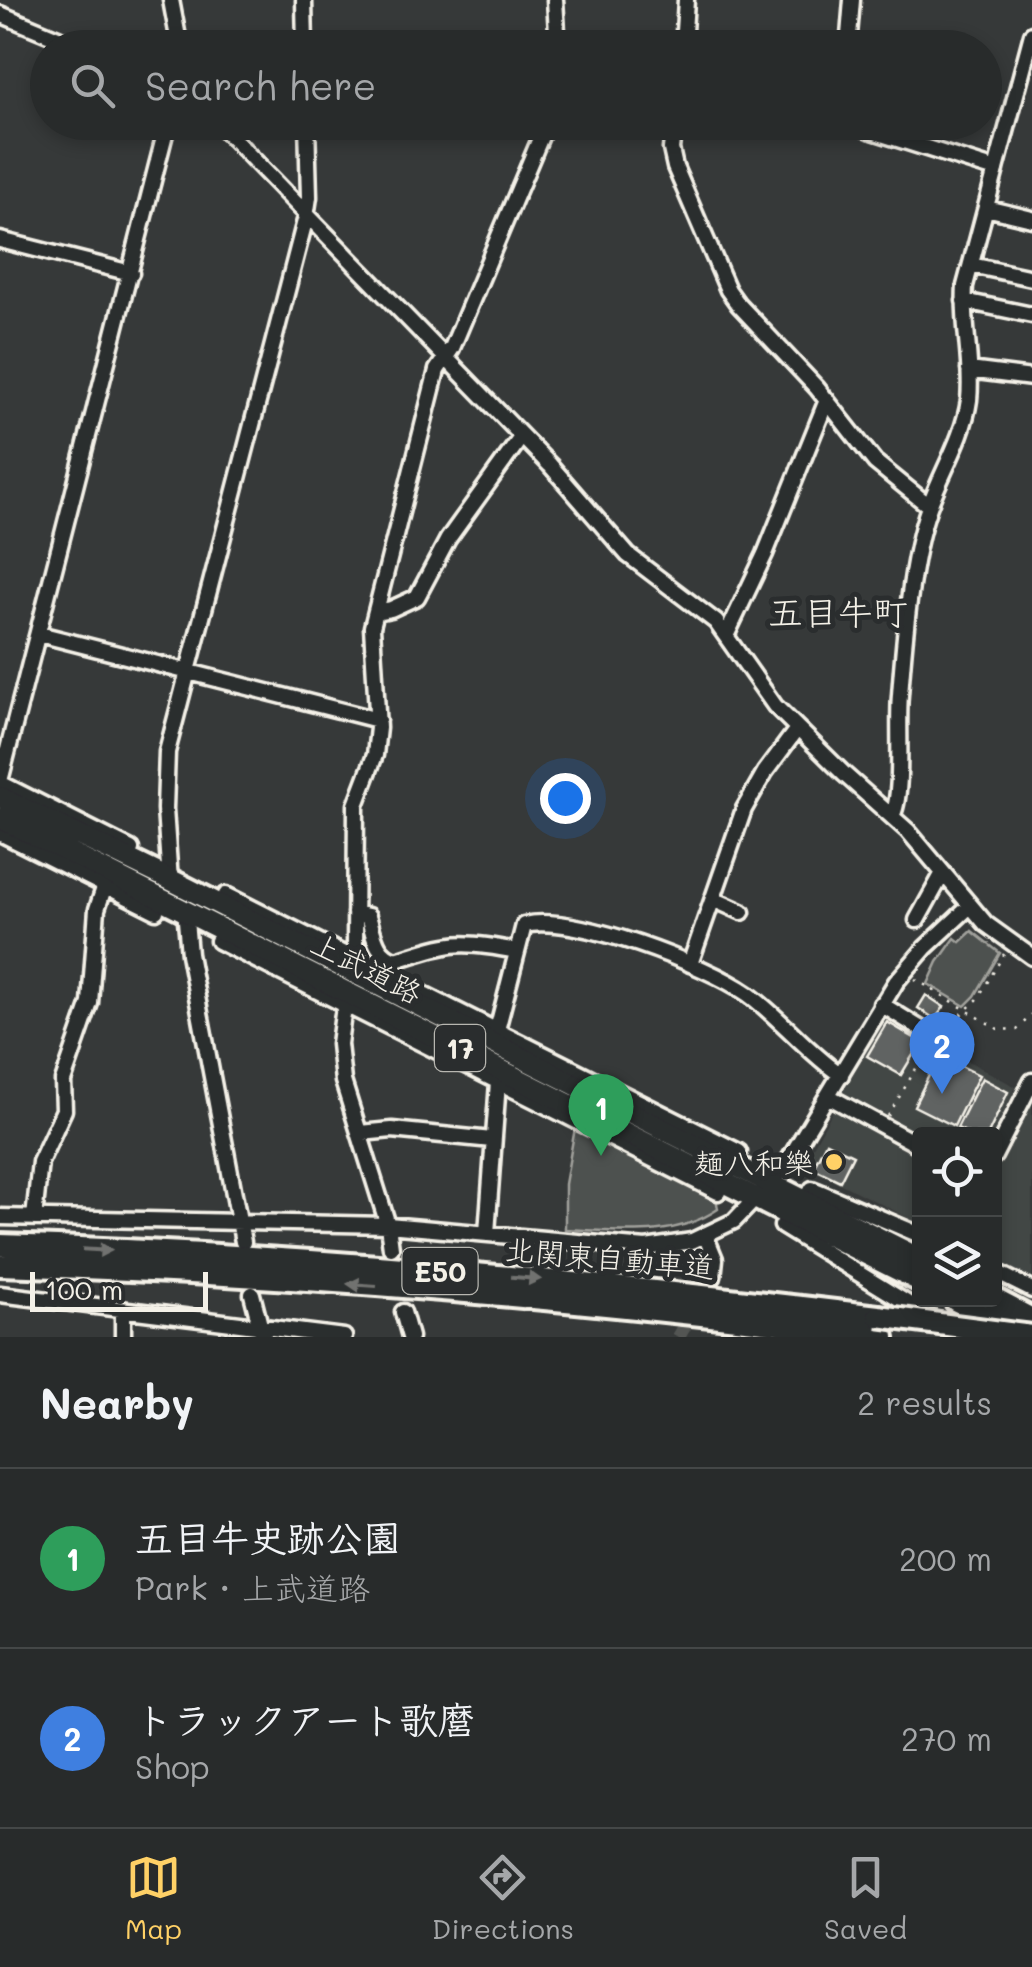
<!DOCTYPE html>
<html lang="en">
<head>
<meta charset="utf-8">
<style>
  body { margin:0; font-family:Mali,"Klee One",sans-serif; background:#303333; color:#f1f3f6 }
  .controls { position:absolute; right:30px; bottom:30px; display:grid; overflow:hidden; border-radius:10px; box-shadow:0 5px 15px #0003 }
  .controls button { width:90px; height:90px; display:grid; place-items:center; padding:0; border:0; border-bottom:2px solid #444747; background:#282b2b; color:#f1f3f6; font:50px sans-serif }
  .scale { position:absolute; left:30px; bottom:25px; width:178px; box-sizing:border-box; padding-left:10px; border:5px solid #f4f1e8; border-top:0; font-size:28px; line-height:35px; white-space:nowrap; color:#f4f1e8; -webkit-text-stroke:8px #2a2d2e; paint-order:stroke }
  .you { position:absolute; left:565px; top:798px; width:35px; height:35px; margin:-25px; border:8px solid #fff; border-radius:50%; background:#1a73e8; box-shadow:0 0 0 15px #1a73e833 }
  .badge { display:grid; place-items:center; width:65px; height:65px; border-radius:50%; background:#ffd166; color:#fff; font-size:32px; font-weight:700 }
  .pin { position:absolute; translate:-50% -82px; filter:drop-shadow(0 2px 5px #0008) }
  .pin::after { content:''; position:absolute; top:52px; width:35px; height:30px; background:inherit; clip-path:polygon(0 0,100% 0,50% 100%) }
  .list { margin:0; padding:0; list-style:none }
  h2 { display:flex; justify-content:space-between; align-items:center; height:130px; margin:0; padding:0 40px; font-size:42px }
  h2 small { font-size:32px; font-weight:400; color:#a5a7a9 }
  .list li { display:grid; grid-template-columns:65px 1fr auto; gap:30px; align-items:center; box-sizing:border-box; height:180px; padding:0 40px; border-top:2px solid #444747 }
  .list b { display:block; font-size:38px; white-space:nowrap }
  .list p { margin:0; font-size:32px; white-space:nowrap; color:#a5a7a9 }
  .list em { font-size:32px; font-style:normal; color:#a5a7a9 }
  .icon { flex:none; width:55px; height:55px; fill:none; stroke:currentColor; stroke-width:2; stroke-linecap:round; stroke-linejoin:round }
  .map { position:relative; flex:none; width:1032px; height:1337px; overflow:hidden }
  .search { position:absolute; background:#282b2b; box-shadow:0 5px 15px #0003; left:30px; right:30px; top:30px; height:110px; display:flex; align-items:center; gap:25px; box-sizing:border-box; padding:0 35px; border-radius:55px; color:#a5a7a9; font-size:38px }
  .sheet { height:490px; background:#282b2b }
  nav { display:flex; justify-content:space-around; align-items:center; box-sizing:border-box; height:140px; border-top:2px solid #444747; background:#282b2b; font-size:28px; color:#a5a7a9 }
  nav a { display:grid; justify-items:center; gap:5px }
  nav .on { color:#ffd166 }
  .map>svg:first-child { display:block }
  .built { fill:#434645 }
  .green { fill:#4e514f; stroke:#a1a19c; stroke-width:2.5 }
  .building { fill:#616362; stroke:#f4f1e8; stroke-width:2.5 }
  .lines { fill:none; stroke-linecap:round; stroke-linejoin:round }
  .minor-tunnel { stroke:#525553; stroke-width:14; stroke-dasharray:14 7; stroke-linecap:butt }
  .minor-casing { stroke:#f4f1e8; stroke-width:21 }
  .highway-casing { stroke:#f4f1e8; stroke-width:28 }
  .path { stroke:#f4f1e8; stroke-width:2.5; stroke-dasharray:2.5 8; stroke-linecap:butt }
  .minor { stroke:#2a2d2e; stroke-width:14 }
  .highway { stroke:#2a2d2e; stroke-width:20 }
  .highway-bridge-casing { stroke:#f4f1e8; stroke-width:28; stroke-linecap:butt }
  .highway-bridge { stroke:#2a2d2e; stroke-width:20 }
  .oneway { fill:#71726f }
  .poi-dot { fill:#ffd166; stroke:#2a2d2e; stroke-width:4 }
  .labels { text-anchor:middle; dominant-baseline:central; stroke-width:10; stroke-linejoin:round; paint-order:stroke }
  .shield { fill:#2a2d2e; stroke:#b7b6b0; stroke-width:2.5 }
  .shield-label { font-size:28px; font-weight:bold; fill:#f4f1e8 }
  .street-label { font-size:30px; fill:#f4f1e8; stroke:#2a2d2e }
  .poi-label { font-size:30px; fill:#f4f1e8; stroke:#2a2d2e; text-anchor:end }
  .quarter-label { font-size:35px; fill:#f4f1e8; stroke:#2a2d2e }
</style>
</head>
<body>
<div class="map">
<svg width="1032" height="1337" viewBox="0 0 1032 1337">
  <rect width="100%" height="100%" fill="#363939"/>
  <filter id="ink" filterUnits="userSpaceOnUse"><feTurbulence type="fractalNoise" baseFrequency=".01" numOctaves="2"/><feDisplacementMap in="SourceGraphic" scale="20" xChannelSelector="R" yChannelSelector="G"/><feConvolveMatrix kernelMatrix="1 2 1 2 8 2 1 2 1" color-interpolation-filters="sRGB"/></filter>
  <g filter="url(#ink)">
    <path class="built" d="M885,1016L1016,1087L993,1134H920L919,1223L803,1165Z
      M1032,1088V1284L995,1265L994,1164Z"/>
    <path class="green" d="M972,931L1000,953L975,996L965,1006L928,984L938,962L955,938L960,942Z
      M575,1128L716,1197L718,1209C673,1240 616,1231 565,1229V1184Z"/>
    <path class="building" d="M926,995L944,1007L935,1019L918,1008Z
      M887,1022L921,1042L901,1075L867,1056Z
      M939,1055L979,1075L954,1126L914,1106Z
      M982,1078L1008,1092L988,1134H970L957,1128Z
      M826,1142L853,1155L840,1181L813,1168Z"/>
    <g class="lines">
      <path class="minor-tunnel" d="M678,1337L713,1277"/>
      <g class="minor-casing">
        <path id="minor" d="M171,0L180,48
          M304,0L305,48
          M555,0L558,48
          M0,14L82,48
          M683,48L686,0
          M848,48L852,0
          M217,122L550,465L628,555L716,622L775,706L844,774L908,831L986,924L1032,957
          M674,122L671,149L675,167L728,290L738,304L817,388L875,462L929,506
          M844,122L996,170
          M986,208L1032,219
          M0,240L131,273
          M971,265L1032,278
          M964,301L1032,315
          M969,370L1032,378
          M376,612L391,609L417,597L448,539L522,436
          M39,634L378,720
          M727,634L765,554L827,400
          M0,781L168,122
          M0,783L131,849
          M892,816C904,794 897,724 900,695C904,641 911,556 929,507C942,471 964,437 969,400C973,362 962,324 965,286L1032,34
          M0,833L156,911
          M170,881L165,809L167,752L306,217L309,197L307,122
          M226,895L739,1152
          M715,900L742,912
          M185,909L189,954L243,1242
          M355,913L368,916C374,934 375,954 396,960C450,943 459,939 516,951
          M917,920L943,873
          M218,941L718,1192
          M355,946L356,805L375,755L378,728L372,627L437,370L452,348L547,122
          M690,964L744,809L765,772L797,729
          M881,1004L934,1037
          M343,1014L339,1044L343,1081L388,1225L391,1248
          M497,1030L524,925C573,913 707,965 748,994C781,1018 807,1052 841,1075
          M828,1096L920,1146
          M361,1133L392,1130L492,1140
          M994,1156L1032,1081
          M806,1201L812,1189L817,1191L920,1235
          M789,1213L782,1226L931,1318
          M0,1217L388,1225L646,1248L692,1241L734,1221L782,1171L896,982L925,948L969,907
          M34,1218L40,1162L64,1110L63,1081L90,1003L97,909L105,885
          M487,1233L498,1082
          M706,1237L715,1259L713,1277
          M994,1271L1032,1290
          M0,1294L344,1337
          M252,1294L263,1337
          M403,1312L410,1337
          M123,1337V1310"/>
      </g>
      <g class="highway-casing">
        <path id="highway" d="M0,797L169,879L920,1259
          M0,818L920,1281
          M0,1245C294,1254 587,1281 878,1316
          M0,1265C295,1274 592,1299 884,1337
          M994,1299L1032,1319
          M955,1300L1017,1332"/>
      </g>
      <path class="path" d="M915,979L998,1029L1017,1030L1032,1014
        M945,1029L977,1000L1004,954
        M888,1116L927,1050"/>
      <use href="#minor" class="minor"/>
      <use href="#highway" class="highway"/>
      <g class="highway-bridge-casing">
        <path id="highway-bridge" d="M878,1316L1032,1336"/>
      </g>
      <use href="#highway-bridge" class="highway-bridge"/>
    </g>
    <defs><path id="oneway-solid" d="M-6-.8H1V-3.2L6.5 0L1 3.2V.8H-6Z" transform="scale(2.5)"/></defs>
    <g class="oneway">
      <use href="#oneway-solid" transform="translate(97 1250) rotate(3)"/>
      <use href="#oneway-solid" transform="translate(526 1278) rotate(5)"/>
      <use href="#oneway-solid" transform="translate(362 1285) rotate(-176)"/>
    </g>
  </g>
  <circle class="poi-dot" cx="834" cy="1162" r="10"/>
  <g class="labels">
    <g class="shield">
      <rect x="435" y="1025" width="50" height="46" rx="8"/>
      <rect x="402.5" y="1248" width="75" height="46" rx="8"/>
    </g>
    <g class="shield-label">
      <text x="460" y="1048">17</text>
      <text x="440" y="1271">E50</text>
    </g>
    <g class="street-label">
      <text transform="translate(367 967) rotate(27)">上武道路</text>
      <text transform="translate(610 1257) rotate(5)">北関東自動車道</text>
    </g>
    <g class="poi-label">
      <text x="814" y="1162">麺八和樂</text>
    </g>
    <g class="quarter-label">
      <text x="838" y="611">五目牛町</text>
    </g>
  </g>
</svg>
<div class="controls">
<button><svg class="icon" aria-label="locate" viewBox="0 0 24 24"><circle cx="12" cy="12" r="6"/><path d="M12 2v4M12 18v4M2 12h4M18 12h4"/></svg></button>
<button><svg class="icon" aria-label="layers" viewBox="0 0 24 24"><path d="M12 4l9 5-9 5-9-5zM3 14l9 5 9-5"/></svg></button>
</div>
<div class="scale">100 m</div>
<div class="you"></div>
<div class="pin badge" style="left:601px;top:1156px;background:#2e9e5b">1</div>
<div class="pin badge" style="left:942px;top:1094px;background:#3f7fe0">2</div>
<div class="search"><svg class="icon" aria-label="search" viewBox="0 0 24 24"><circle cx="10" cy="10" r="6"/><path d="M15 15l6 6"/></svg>Search here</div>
</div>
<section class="sheet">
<h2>Nearby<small>2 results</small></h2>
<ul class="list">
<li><span class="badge" style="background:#2e9e5b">1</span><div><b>五目牛史跡公園</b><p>Park · 上武道路</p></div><em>200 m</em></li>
<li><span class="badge" style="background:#3f7fe0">2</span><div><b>トラックアート歌麿</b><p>Shop</p></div><em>270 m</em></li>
</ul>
</section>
<nav>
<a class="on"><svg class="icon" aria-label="map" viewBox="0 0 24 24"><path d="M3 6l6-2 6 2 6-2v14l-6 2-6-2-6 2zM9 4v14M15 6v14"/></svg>Map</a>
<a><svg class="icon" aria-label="directions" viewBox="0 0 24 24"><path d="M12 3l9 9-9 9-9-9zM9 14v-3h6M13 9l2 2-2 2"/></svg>Directions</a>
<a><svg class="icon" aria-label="saved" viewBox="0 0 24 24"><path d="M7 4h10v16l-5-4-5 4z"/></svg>Saved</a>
</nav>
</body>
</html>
